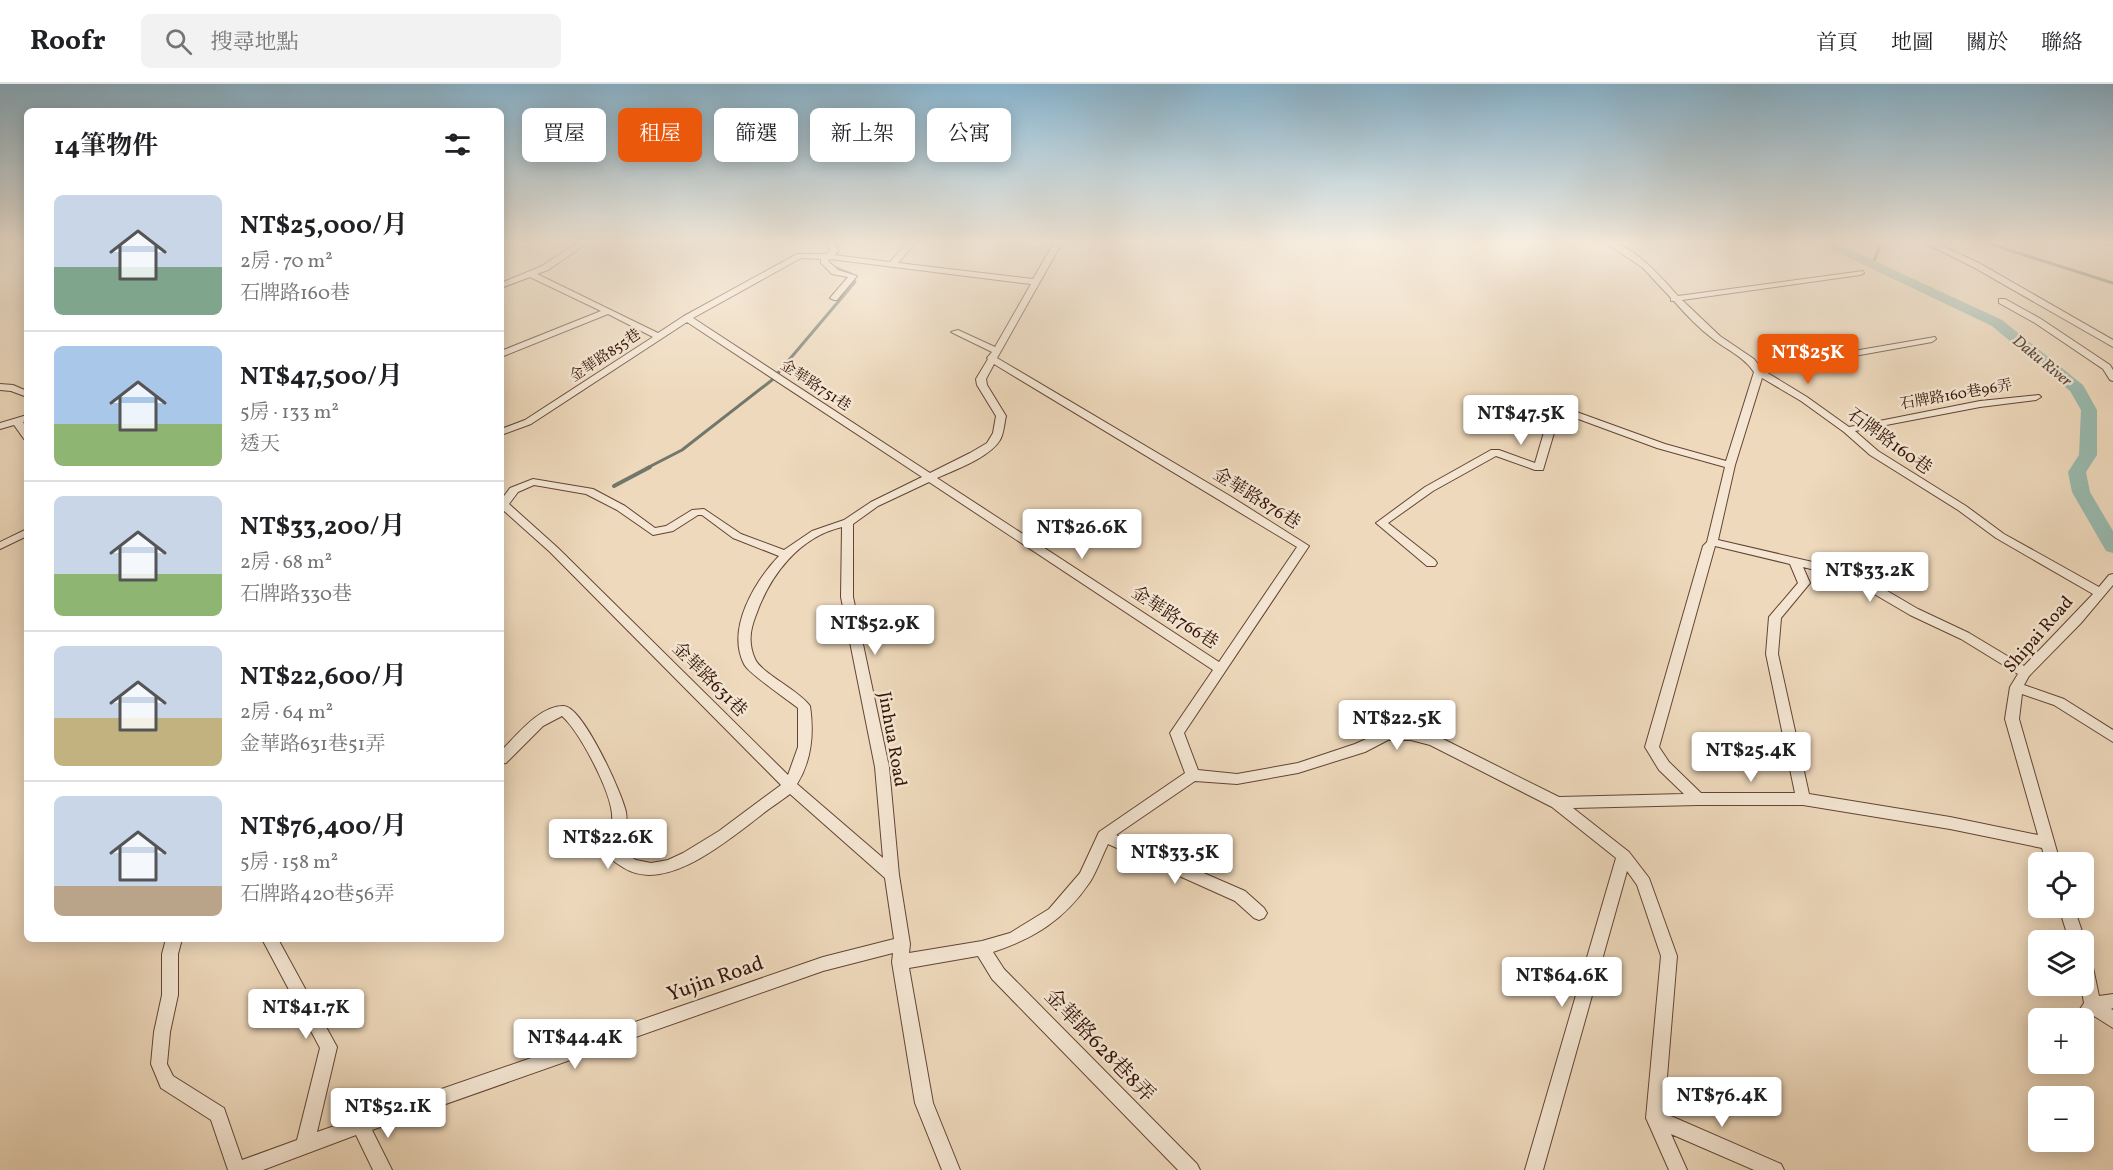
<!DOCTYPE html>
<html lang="zh-TW">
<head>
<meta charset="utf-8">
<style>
	body { margin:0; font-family:Vollkorn,"Noto Serif TC",serif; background:#f2f2f2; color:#202124; height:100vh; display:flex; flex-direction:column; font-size:22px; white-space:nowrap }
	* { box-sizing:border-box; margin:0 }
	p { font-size:20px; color:#757577 }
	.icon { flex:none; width:33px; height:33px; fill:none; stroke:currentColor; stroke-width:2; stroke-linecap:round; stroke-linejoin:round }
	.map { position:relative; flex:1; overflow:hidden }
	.sheet { position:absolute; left:24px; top:24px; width:480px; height:834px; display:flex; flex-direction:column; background:#fff; border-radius:9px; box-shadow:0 3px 15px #0003 }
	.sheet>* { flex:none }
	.top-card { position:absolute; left:522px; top:24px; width:570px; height:54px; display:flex; gap:12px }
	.controls { position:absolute; left:2028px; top:768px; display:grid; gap:12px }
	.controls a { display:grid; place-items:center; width:66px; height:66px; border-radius:9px; background:#fff; box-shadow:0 3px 15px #0003; font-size:30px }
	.price { position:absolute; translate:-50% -51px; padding:0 14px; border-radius:6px; background:#fff; color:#222; font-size:20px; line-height:39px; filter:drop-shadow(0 2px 3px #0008) }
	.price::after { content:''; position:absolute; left:50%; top:36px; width:18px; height:14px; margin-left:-9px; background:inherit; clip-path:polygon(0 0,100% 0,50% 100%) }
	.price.on { background:#ea580c; color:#fff }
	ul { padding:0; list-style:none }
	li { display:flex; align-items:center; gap:18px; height:150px; padding:0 30px }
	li+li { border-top:2px solid #e0e0e0 }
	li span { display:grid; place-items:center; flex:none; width:168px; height:120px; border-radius:9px; color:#555 }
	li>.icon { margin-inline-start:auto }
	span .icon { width:72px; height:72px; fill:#fffc; stroke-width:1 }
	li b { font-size:26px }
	h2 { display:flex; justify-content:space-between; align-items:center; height:72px; padding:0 30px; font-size:26px }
	.pill { padding:0 21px; border-radius:9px; background:#fff; box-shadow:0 3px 15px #0003; font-size:21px; line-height:54px }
	.pill.on { background:#ea580c; color:#fff }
	header { display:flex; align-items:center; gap:36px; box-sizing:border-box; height:84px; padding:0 30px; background:#fff; border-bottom:2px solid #e0e0e0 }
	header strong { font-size:28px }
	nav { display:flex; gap:33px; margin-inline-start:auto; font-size:21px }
	.search { width:420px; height:54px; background:#f2f2f2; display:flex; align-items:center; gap:15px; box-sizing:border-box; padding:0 21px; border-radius:9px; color:#757577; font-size:22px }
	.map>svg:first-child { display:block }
</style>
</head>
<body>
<header>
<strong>Roofr</strong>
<div class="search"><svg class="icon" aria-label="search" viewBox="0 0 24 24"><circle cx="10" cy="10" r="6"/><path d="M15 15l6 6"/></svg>搜尋地點</div>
<nav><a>首頁</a><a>地圖</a><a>關於</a><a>聯絡</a></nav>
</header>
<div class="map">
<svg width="2113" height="1086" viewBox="0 0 2113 1086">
	<rect width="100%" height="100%" fill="#eed9bc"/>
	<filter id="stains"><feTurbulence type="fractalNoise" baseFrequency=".00333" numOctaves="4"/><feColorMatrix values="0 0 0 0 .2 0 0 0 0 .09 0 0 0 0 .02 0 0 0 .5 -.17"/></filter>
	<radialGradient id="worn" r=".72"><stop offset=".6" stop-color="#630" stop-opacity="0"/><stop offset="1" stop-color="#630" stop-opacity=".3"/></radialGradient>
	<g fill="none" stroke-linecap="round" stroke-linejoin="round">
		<path stroke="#71776b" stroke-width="3" d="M1980,157L2113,199
			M832,173L837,170L838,160L835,157
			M1872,182L1882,157
			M647,384L682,366L772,296L855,198L851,190L833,183"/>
		<path stroke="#71776b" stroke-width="4" d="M614,402L650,383"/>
		<path fill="#99baaf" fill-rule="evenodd" d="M1814,157H1832L2002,236L2083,301L2097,326V371L2086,388L2090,408L2113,447V469L2106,467L2072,408L2068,388L2079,371L2081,326L2070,307L1992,242Z"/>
		<g stroke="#634434" stroke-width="2">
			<path id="minor" d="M580,157H590L548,186L537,190L658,249L684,232L797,170H826L831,166L824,157H832L839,166L834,171L890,178L908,157H917L898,179L1033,195L1055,157H1063L997,274L1230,412L1309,462L1184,649L1198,686L1237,690L1298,679L1355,660L1386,646H1411L1439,653L1559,713L1684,710L1659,686L1645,663L1703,462L1707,458L1725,383L1657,364L1562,329L1559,332L1543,386H1535L1496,372L1433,407L1388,439L1435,476L1437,479L1435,482H1427L1376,439L1425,403L1491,366H1499L1535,379L1549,331L1560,322L1665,360L1726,377L1754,288C1744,273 1727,266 1713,255C1699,244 1686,231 1674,217H1671V214L1642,183L1602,157C1631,157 1660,192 1678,212L1863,187L1864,189L1860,191L1682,216L1720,252L1754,275L1760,283L1935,253L1936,255L1932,258L1766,288L1807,313L1849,343L1980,317L2039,311L2041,313L2036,316L1980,323L1855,347L1878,367L1966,422L2004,450L2099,503L2109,491L2113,490V501L2081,539L2029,592L2024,601L2064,615L2113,646V658L2054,621L2022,610L2019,635L2060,778H2046L2042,764L1950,745L1803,721H1698L1573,724L1629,768L1649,794L1677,872L1664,1029L1781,1080L1784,1086H1754L1671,1050L1687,1086H1669L1646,1034L1661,872L1637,801L1627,787L1543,1086H1525L1616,774L1552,723L1430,661L1411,656H1388L1365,668L1298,689L1237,700L1195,697L1116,751L1245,807L1264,824L1267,829L1264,834L1259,836L1254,834L1235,817L1108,760C1102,772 1097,787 1090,798C1064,836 1035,854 993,868L1004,885L1197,1080L1200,1086H1178L992,895L978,872L909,884L933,1019L960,1086H942L915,1019L892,878L893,869L823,887L372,1046L392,1086H373L356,1051L263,1086H228L211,1036L161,1004L151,980L154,948L162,911V870L166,855H182L178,870V911L170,948L167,980L173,992L224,1024L242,1076L297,1056L320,964L262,855H278L337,963L317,1048L823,873L894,855L885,794L790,710C780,718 769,724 760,732C728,756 666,810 624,784C618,780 613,778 610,772C610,758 613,744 612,730C610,706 580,648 562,632L543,642L506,679L501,680V667C516,652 540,621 564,622C583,623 622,709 626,728C628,741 625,756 624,769L636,776L651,779L668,776L683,769L719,747L781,701L550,468L503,426H501V416L510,404L533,395L593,405L625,422L655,444L666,442L692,426L704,425L741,450L784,466L812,447L844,436L871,418L922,393L687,238L531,340L501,351V345L525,336L653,253L608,230L501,273V267L601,227L530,193L501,204V199L542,182ZM801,174L821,175V179L832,190L848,193L830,214L834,216H837L857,192L838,186L828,177L830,175L1031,200L995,263L958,246L951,248L992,268L987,274L988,275L976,295L977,301L996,332L993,349L987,359L970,369L930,389L693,234ZM994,280L1297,463L1219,578L937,394C955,386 990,373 1000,356C1004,349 1004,340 1006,332L987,301L986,295ZM1762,294L1801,317L1844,348L1870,371L1958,426L1996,454L2093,510L2024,582L1969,549L1918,525L1877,501L1830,482L1718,456L1735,381ZM929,398L1213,586L1170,649L1185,689L1099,748L1080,789L1049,825L1010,849L982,857L909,869L910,860L899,791L889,683L853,513V440L878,422ZM534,401L586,410L617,426L653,451L673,447L698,431H702L733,454L779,472C755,497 726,545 744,580C749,590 787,615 798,624V663L788,691L558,464L509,420L518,408ZM842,443L841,513L875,683L883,774L797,700C812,676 814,649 810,622C800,607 761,589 755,575C748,559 750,546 756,531C770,491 799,453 842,443ZM1715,462L1790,480L1798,499L1769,533L1766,570L1795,709H1701L1669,678L1659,663ZM1803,483L1823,488L1869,507L1910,531L1961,555L2018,590L2010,603L2005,635L2038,751L1950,733L1809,710L1778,570L1781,534L1810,499Z
				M1920,157H1931L1979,179L2113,256V263L1973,183Z
				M1999,215H2005L2041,235L2110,281L2113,286V297L2110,296L2103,285L2035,239L1999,219Z
				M0,300L13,301L27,307V313L11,307L0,306Z
				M27,331V337L23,338L27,345V356L24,355L14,341L0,345V339Z
				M27,445V452L0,465V458Z
				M2059,824H2074L2085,856L2084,859V856H2069Z
				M2084,872L2090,874L2092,879L2099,912L2113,910V924L2111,925L2113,926V944L2094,932L2088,939L2084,941V934H2074L2084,919L2081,902H2084Z"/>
		</g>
		<g stroke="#351306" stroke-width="2">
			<path id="major" d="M2099,157H2113V162L2100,159Z"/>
		</g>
		<use href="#minor" fill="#f4e6d3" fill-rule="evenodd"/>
		<use href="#major" fill="#eed9bc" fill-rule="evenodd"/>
	</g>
	<linearGradient id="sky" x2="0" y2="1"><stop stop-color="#88b6d1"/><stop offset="0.51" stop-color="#f7eee1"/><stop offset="1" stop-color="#f7eee1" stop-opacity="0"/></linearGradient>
	<rect width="2113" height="310" fill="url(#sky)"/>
	<g text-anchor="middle" stroke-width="5" stroke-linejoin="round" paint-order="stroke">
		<g font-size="15" fill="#351306" stroke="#f4e6d3">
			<text transform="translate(605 271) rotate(-34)" y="5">金華路855巷</text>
			<text transform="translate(816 301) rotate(33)" y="5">金華路751巷</text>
			<text transform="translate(1956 310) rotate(-10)" y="5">石牌路160巷96弄</text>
		</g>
		<g font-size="16" font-style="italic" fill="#584d41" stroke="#f4e6d3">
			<text transform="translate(2043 276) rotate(39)" y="6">Daku River</text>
		</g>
		<g font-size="18" fill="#351306" stroke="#f4e6d3">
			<text transform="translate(1890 357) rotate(36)" y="6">石牌路160巷</text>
			<text transform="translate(1257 414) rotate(32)" y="6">金華路876巷</text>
			<text transform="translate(1175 533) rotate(33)" y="6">金華路766巷</text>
			<text transform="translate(2038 550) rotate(-49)" y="6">Shipai Road</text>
			<text transform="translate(710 595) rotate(45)" y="6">金華路631巷</text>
			<text transform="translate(893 655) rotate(80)" y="6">Jinhua Road</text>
		</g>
		<g font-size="21" fill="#351306" stroke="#f4e6d3">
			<text transform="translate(715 894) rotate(-19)" y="7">Yujin Road</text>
			<text transform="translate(1100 961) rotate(46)" y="7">金華路628巷8弄</text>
		</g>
	</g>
	<rect width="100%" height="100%" filter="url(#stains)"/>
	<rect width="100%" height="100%" fill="url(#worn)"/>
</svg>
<div class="controls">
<a><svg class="icon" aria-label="locate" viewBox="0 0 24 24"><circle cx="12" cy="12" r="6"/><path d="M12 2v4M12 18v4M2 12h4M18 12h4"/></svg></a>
<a><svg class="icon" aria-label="layers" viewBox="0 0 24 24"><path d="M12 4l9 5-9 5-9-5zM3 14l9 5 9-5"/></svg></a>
<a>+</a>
<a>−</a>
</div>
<b class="price on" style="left:1808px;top:301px">NT$25K</b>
<b class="price" style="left:1521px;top:362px">NT$47.5K</b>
<b class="price" style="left:1082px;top:476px">NT$26.6K</b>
<b class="price" style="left:1870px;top:519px">NT$33.2K</b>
<b class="price" style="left:875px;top:572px">NT$52.9K</b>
<b class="price" style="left:1397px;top:667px">NT$22.5K</b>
<b class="price" style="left:1751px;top:699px">NT$25.4K</b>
<b class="price" style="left:608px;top:786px">NT$22.6K</b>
<b class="price" style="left:1175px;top:801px">NT$33.5K</b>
<b class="price" style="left:1562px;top:924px">NT$64.6K</b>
<b class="price" style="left:306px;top:956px">NT$41.7K</b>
<b class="price" style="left:575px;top:986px">NT$44.4K</b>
<b class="price" style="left:1722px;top:1044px">NT$76.4K</b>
<b class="price" style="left:388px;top:1055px">NT$52.1K</b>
<div class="top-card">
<a class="pill">買屋</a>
<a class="pill on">租屋</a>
<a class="pill">篩選</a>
<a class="pill">新上架</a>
<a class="pill">公寓</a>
</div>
<section class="sheet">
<h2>14筆物件<svg class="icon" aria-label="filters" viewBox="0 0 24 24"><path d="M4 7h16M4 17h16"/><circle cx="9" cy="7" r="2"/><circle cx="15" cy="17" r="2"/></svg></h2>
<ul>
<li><span style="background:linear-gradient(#c9d6e8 60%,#7fa58c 0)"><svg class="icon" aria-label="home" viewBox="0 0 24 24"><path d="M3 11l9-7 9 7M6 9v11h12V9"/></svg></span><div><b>NT$25,000/月</b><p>2房 · 70 m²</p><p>石牌路160巷</p></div></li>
<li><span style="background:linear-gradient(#a9c7e8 65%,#8fb573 0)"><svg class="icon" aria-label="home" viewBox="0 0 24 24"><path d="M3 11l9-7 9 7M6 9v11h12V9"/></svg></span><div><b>NT$47,500/月</b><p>5房 · 133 m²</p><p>透天</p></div></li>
<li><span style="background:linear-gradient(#c9d6e8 65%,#8fb573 0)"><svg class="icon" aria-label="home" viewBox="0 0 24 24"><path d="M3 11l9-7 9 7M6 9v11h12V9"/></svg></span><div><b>NT$33,200/月</b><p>2房 · 68 m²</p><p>石牌路330巷</p></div></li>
<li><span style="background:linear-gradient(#c9d6e8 60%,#c2b280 0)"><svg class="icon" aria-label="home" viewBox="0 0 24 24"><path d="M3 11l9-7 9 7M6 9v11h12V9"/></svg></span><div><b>NT$22,600/月</b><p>2房 · 64 m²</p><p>金華路631巷51弄</p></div></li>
<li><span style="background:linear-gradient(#c9d6e8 75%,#b9a48a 0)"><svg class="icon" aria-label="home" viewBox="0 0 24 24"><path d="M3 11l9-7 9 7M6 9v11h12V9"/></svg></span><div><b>NT$76,400/月</b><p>5房 · 158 m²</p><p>石牌路420巷56弄</p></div></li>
</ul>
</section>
</div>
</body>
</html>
